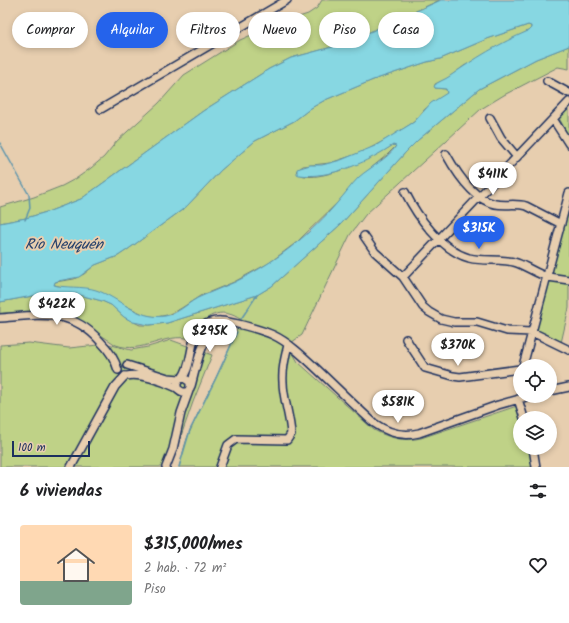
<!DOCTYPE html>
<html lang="es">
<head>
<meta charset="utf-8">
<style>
	body { margin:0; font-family:Kalam,sans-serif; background:#f2f2f2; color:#202124; height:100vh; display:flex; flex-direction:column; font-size:15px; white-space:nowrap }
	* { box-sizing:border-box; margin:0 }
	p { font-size:13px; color:#757577 }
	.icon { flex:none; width:22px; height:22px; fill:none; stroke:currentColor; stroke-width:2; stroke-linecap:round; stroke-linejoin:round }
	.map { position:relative; height:467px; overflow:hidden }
	.details { display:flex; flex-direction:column; background:#fff; flex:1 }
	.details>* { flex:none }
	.banner { position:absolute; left:12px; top:12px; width:545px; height:36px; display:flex; gap:8px }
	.tools { position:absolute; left:513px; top:359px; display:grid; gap:8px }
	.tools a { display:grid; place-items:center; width:44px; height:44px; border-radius:50%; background:#fff; box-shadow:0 2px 6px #0003; font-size:20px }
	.scale { position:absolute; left:12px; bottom:10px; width:78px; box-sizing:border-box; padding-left:4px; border:2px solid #1b2f5e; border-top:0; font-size:11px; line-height:14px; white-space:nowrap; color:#1b2f5e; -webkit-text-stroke:3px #e7ceaf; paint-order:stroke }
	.price { position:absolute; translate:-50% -34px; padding:0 9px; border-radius:14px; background:#fff; color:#222; font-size:13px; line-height:26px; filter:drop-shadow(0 1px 2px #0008) }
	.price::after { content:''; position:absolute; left:50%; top:24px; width:12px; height:9px; margin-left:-6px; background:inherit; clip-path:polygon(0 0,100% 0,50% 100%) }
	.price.selected { background:#2563eb; color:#fff }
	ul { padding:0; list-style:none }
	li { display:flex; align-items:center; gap:12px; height:100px; padding:0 20px }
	li span { display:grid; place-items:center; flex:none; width:112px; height:80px; border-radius:4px; color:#555 }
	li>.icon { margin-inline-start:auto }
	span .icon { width:48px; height:48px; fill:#fffc; stroke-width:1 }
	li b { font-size:17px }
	h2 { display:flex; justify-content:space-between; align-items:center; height:48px; padding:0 20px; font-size:17px }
	.tag { padding:0 14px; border-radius:18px; background:#fff; box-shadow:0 2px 6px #0003; font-size:14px; line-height:36px }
	.tag.selected { background:#2563eb; color:#fff }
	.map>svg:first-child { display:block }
</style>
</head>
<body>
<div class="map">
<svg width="569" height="467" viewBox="0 0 569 467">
	<rect width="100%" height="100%" fill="#e7ceaf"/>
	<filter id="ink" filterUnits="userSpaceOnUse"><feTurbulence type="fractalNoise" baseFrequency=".025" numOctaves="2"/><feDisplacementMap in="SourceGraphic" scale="8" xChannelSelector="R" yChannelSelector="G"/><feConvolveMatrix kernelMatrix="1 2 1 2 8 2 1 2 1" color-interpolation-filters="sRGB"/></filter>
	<g filter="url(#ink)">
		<path fill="#bfd287" stroke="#6d8072" d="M322,0H440L361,36L336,46L291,58L269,69L203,111L81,199L50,211L26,218L0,223V207L34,197L62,186L77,178L91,168L104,157L117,141L159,103L184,75L240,40L274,25L308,14L317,8Z
			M528,25L531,26V28L528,31L464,66L448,78L435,84V88L446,89L447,93L445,95L425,109L414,122L387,139L363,152L330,163L303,166L296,171C309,190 379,155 393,145L396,146L387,155L360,177L338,202L297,242L269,263L234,282L200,296L180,309L167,315L156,317L145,315L120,303L55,285L54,284L55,282L74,279L84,274L95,265L118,256L127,250L186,207L221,170L255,141L294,121L311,108L325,100L373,80L427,62L440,59L487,39Z
			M569,46V69L558,67L504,95L481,109L366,214L350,235L302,335L288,345L298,362L374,430C389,438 404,442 421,438L520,405L524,418H520V448H533L536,467H179C183,454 185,441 191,429C207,392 229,358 240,319C237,317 233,315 229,314C211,309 197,325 191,339C164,332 143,355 116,345L78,320L0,315V302L38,295L76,294L102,301L111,305L124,317L140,325H149L167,323L257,295L272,286L341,224L405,153L418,140L479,89L536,59Z
			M569,107V137L559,118Z
			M569,204V276L555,275L552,270Z
			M552,280L569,282V308L561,343L540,332L537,329L549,282Z
			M171,340L212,355L193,402L170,467H0V345L29,343L69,348L108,344L131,350L148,347Z"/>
		<path fill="#87d7e2" stroke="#5c94ad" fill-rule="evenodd" d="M441,0H569V46L536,59L479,89L418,140L405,153L341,224L272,286L257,295L167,323L149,325L133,322L124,317L111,305L102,301L76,294L38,295L0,302V223L26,218L50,211L81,199L203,111L269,69L291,58L336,46L361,36ZM528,25L531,26V28L528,31C500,43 474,59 450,76C445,80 438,81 434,86L435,88L446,89L447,93L431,103L414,122L375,146L341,160L322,165H310L297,169V174L299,175C330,179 368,162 393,145L396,146C389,158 369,168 359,177C351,185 345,194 337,203C326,216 310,232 296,243C278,258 257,271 235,282C224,287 213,291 202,296C189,301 179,314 165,316C137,320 120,298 96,290C85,286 61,288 54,285L55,282L58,281L79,277L95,265L118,256L127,250L186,207L221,170L255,141L294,121L311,108L325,100L373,80L427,62L440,59L487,39Z"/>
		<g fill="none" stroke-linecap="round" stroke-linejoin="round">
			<path stroke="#5c94ad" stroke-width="1.5" d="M0,143L29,195L30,208L25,220
				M241,319L257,295
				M179,467L190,430L215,380L237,332"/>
			<g stroke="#1b2f5e" stroke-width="10">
				<path id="minor" d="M547,81L569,93
					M101,109L287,0
					M490,118L501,138L517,157
					M553,119L569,144
					M446,154C456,172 474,200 495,204C506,206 516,203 526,206L561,224
					M405,192C417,216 441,250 469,258C485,262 502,258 517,263C528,267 537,274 548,277C555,278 562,279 569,280
					M364,236L375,252L403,277L423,307L429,312L441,319L454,322H477L507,331L532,332L569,350
					M403,277L569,102
					M0,318C40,315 71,308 100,341C108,349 115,359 118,370
					M406,339L425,368L453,376L460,377L520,369
					M127,365L168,378L180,379
					M523,366L569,193
					M127,376C139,373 163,381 175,387C178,388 179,391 183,392H187L190,388V382L184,378L180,379L177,383V388
					M182,378C194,364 188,337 203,326C214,318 227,321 238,324C250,327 262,330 273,335C290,343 305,358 319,371C337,388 355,406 374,423C388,433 403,437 419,433L498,405L530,396
					M191,386C198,362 201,327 231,324
					M550,391L569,387
					M518,399L524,418
					M533,448L536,467
					M71,467L115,387L125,376
					M166,467L173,449L181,413L190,388
					M220,467L228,445L236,439L287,440L291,434C290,416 283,398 283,382C282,369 285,357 288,345"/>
			</g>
			<use href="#minor" stroke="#e7ceaf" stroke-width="7"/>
		</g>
	</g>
	<g text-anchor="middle" stroke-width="4" stroke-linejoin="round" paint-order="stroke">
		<g font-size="15" font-style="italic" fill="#26406b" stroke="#e7ceaf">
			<text x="64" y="249">Río Neuquén</text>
		</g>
	</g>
</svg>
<div class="tools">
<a><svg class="icon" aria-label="locate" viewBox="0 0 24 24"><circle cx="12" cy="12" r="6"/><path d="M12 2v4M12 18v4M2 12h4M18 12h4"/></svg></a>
<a><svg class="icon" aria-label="layers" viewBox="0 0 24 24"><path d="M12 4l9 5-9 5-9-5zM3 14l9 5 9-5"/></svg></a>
</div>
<div class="scale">100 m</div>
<b class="price" style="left:493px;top:196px">$411K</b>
<b class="price selected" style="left:479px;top:250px">$315K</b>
<b class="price" style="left:57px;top:326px">$422K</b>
<b class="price" style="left:210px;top:353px">$295K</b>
<b class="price" style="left:458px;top:367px">$370K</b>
<b class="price" style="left:398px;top:424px">$581K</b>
<div class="banner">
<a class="tag">Comprar</a>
<a class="tag selected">Alquilar</a>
<a class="tag">Filtros</a>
<a class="tag">Nuevo</a>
<a class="tag">Piso</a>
<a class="tag">Casa</a>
</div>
</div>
<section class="details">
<h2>6 viviendas<svg class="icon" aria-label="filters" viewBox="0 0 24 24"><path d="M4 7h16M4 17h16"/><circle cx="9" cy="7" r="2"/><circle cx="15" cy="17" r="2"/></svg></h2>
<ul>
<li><span style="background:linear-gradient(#ffd9b3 70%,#7fa58c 0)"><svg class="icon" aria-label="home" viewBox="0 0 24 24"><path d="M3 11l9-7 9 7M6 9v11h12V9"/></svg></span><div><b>$315,000/mes</b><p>2 hab. · 72 m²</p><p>Piso</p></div><svg class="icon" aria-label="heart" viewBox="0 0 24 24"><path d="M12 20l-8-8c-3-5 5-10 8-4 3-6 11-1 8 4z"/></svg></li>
</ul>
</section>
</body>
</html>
